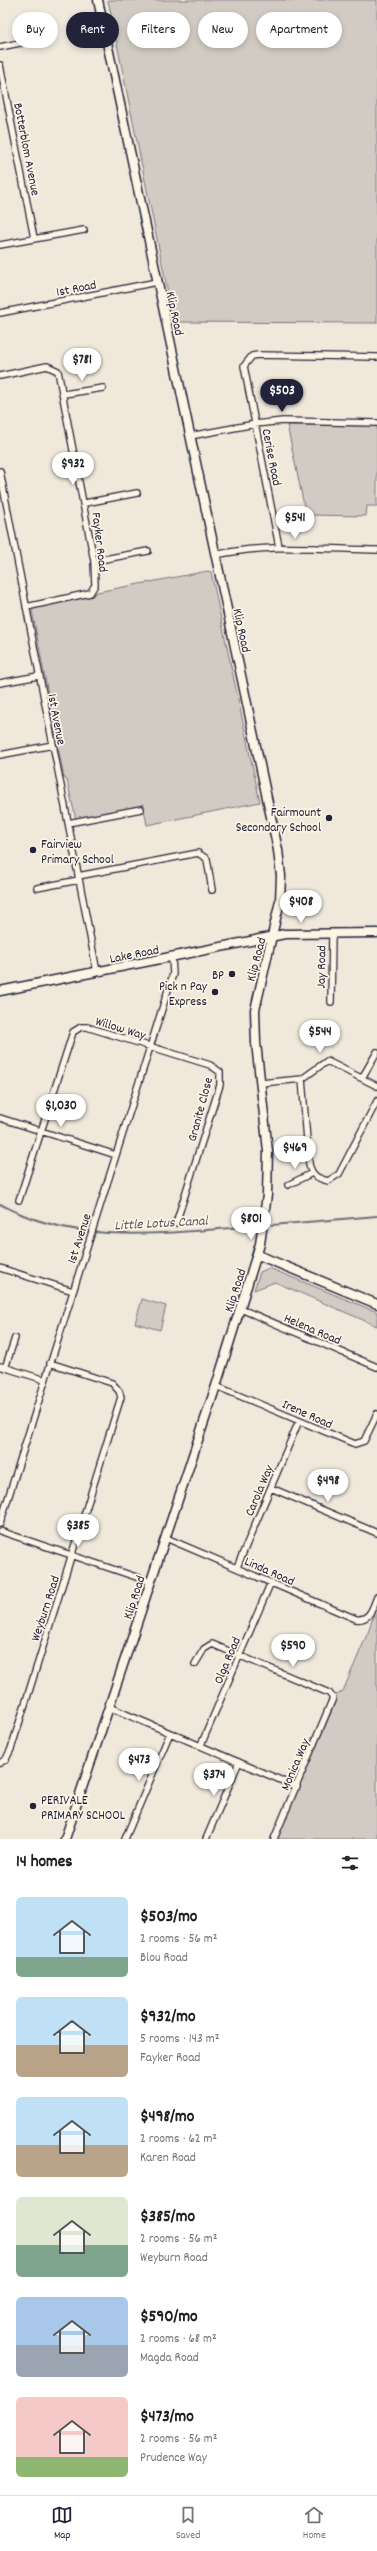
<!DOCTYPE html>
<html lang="en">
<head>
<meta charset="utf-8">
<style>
	body { margin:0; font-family:Dekko,sans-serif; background:#f6f6f6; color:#202124; height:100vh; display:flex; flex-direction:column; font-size:15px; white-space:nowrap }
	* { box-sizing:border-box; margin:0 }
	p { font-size:13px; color:#757577 }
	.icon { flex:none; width:22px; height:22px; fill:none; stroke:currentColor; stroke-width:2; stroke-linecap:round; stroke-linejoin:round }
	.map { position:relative; height:1839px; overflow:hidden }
	.sheet { display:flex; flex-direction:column; background:#fff; flex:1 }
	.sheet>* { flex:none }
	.hud { position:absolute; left:12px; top:12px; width:353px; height:36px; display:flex; gap:8px }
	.price { position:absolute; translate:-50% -34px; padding:0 9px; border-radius:14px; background:#fff; color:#222; font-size:13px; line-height:26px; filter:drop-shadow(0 1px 2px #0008) }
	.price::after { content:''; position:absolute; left:50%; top:24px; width:12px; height:9px; margin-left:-6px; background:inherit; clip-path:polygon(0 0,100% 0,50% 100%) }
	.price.selected { background:#22223b; color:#fff }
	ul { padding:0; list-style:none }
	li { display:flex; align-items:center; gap:12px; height:100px; padding:0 16px }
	li span { display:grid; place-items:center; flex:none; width:112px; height:80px; border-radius:6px; color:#555 }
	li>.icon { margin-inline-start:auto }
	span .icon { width:48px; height:48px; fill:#fffc; stroke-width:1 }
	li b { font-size:17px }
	h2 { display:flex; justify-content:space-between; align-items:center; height:48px; padding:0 16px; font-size:17px }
	.chip { padding:0 14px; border-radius:18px; background:#fff; box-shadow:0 2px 6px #0003; font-size:14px; line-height:36px }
	.chip.selected { background:#22223b; color:#fff }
	.menu { display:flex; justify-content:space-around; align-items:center; height:56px; border-top:1px solid #e0e0e0; background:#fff; font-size:11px; color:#757577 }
	.menu a { display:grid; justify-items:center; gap:2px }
	.menu .selected { color:#22223b }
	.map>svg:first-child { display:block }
</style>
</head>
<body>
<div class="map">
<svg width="377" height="1839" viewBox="0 0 377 1839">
	<rect width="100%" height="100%" fill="#efe8db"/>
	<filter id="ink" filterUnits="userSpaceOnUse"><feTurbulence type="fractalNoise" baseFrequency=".025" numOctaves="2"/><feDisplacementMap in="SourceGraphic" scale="8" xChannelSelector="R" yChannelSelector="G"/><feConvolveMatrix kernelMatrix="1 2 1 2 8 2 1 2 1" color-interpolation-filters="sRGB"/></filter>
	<g filter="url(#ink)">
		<path fill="#d1cbc3" stroke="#7a767f" d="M108,0H377V323L174,322Z
			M287,425L377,426V506H367L366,516L306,515Z
			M208,571L211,572L260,802L147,825L143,804L133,809L76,820L67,780L64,778L32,610L36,607L92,596L97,592Z
			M269,1268L377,1312V1326L275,1282L254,1290L260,1272Z
			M142,1299L166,1306L160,1330L135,1323Z
			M377,1604V1839H277L334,1705V1696L343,1691L369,1630Z"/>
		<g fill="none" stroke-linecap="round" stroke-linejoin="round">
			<path stroke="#716f79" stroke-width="2" d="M0,1204C80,1248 169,1232 256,1226
				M272,1225L377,1216"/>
			<g stroke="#22223b" stroke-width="8">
				<path id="street" d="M0,47L30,41
					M0,65L34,238
					M0,245L84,230
					M0,313L157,282
					M0,376L47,366L58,371L94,561L95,585L90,593L26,607
					M64,394L103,388
					M190,436L255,424L283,421L377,423
					M0,471L97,972
					M85,503L137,493
					M279,547L244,366L252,356L258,355L377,357
					M215,555C269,543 323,549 377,550
					M94,561L148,551
					M0,683L38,676
					M0,755L53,745
					M68,823L141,809
					M78,876L198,853L207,859L212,890
					M37,888L79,880
					M331,1002L332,933
					M362,1078L377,1052
					M302,1079L309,1164C312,1176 317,1178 328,1181L339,1174L377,1101
					M261,1083L302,1079L327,1061L377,1086
					M0,1118L116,1155
					M288,1185L312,1173
					M19,1200L73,1032L81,1027H87L210,1065L220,1072V1085L176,1223
					M0,1268L73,1291
					M241,1309L377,1367
					M0,1366L45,1380
					M5,1368L15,1338
					M216,1386L355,1444L364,1441L377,1414
					M271,1488L377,1533
					M0,1524L173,974L172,958
					M0,1531L151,1582
					M166,1538L356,1619C370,1621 373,1607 377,1597
					M237,1567L299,1421
					M195,1664L204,1649L212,1644L329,1693L333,1698L274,1839
					M109,1707L297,1787
					M201,1745L271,1582
					M0,1763L6,1759L11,1749L121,1397L119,1391L112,1383L50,1363
					M125,1839L170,1733
					M206,1839L239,1762"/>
			</g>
			<g stroke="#22223b" stroke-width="11">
				<path id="secondary" d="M0,991L285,934L377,933
					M258,1255L377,1304
					M65,1839L216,1386L260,1244L267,1195L268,1151L256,1043L255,1010L280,901L281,876L278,850L98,0"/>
			</g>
			<use href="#street" stroke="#fcf5e5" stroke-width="5.5"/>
			<use href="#secondary" stroke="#fcf5e5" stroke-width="8"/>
		</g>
	</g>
	<g fill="#22223b" stroke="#fcf5e5" stroke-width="1.5">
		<circle cx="329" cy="818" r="4"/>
		<circle cx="33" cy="850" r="4"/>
		<circle cx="232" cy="974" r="4"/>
		<circle cx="215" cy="992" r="4"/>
		<circle cx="33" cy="1806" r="4"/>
	</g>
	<g text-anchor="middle" stroke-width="3.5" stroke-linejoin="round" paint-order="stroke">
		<g font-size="13" fill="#22223b" stroke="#fcf5e5">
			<text transform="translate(28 149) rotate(79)" y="5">Botterblom Avenue</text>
			<text transform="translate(76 287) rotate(-11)" y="5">1st Road</text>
			<text transform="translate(176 313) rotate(78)" y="5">Klip Road</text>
			<text transform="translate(273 457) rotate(79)" y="5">Cerise Road</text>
			<text transform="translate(101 542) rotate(83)" y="5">Fayker Road</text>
			<text transform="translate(243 630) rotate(78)" y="5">Klip Road</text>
			<text transform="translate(58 719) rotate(79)" y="5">1st Avenue</text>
			<text transform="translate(134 953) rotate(-11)" y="5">Lake Road</text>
			<text transform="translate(255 959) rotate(-75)" y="5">Klip Road</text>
			<text transform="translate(320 967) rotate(-89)" y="5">Jay Road</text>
			<text transform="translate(121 1027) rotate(17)" y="5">Willow Way</text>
			<text transform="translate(199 1109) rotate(-75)" y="5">Granite Close</text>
			<text transform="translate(78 1238) rotate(-72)" y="5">1st Avenue</text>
			<text transform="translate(234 1290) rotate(-72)" y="5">Klip Road</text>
			<text transform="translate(313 1328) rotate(23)" y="5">Helena Road</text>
			<text transform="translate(308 1413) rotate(24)" y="5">Irene Road</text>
			<text transform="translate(258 1490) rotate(-67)" y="5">Carola Way</text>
			<text transform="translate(270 1570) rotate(24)" y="5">Linda Road</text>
			<text transform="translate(133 1597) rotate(-72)" y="5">Klip Road</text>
			<text transform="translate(44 1608) rotate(-72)" y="5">Weyburn Road</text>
			<text transform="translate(226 1660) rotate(-67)" y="5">Olga Road</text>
			<text transform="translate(294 1764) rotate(-67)" y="5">Monica Way</text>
		</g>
		<g font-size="13" fill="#22223b" stroke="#fcf5e5" text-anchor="end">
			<text x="321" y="816">Fairmount<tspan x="321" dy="15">Secondary School</tspan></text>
			<text x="41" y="848" text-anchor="start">Fairview<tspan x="41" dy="15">Primary School</tspan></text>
			<text x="224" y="979">BP</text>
			<text x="207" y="990">Pick n Pay<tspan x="207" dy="15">Express</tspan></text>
			<text x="41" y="1804" text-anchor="start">PERIVALE<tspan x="41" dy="15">PRIMARY SCHOOL</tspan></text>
		</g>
		<g font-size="14" font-style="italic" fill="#575564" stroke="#fcf5e5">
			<text transform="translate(161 1222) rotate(-3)" y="5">Little Lotus Canal</text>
		</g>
	</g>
</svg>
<b class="price" style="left:82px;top:382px">$781</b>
<b class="price selected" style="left:282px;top:413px">$503</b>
<b class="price" style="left:73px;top:486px">$932</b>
<b class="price" style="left:295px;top:540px">$541</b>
<b class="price" style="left:301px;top:924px">$408</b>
<b class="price" style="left:320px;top:1054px">$544</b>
<b class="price" style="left:61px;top:1128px">$1,030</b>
<b class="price" style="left:295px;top:1170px">$469</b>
<b class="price" style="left:251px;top:1241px">$801</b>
<b class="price" style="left:328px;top:1503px">$498</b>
<b class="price" style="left:78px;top:1548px">$385</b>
<b class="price" style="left:293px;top:1668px">$590</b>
<b class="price" style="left:139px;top:1782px">$473</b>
<b class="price" style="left:214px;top:1797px">$374</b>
<div class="hud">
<a class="chip">Buy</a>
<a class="chip selected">Rent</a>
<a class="chip">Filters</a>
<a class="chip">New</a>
<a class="chip">Apartment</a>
</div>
</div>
<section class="sheet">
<h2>14 homes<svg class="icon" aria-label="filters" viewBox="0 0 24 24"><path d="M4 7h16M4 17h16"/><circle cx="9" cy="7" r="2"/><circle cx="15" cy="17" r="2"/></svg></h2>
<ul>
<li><span style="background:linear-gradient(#bfe0f5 75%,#7fa58c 0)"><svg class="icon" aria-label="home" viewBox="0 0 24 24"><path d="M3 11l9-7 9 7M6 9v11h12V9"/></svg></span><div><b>$503/mo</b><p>2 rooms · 56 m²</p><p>Blou Road</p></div></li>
<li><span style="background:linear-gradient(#bfe0f5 60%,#b9a48a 0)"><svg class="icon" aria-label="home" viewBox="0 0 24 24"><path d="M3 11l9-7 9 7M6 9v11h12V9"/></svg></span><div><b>$932/mo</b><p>5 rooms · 143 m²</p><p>Fayker Road</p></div></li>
<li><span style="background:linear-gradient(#bfe0f5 60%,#b9a48a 0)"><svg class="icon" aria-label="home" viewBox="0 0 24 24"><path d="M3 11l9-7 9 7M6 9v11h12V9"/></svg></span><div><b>$498/mo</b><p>2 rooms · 62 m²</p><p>Karen Road</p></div></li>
<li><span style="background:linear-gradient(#dfe7d0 60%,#7fa58c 0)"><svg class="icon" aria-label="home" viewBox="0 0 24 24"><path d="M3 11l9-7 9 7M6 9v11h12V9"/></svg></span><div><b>$385/mo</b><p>2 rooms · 56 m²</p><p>Weyburn Road</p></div></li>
<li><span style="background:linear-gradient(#a9c7e8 60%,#9aa5b1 0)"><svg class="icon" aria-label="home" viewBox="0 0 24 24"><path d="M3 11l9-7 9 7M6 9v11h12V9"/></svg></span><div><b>$590/mo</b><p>2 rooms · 68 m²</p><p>Magda Road</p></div></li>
<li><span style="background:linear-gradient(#f6c9c9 75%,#8fb573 0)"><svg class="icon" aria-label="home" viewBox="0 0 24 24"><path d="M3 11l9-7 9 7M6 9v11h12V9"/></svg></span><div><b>$473/mo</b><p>2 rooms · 56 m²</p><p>Prudence Way</p></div></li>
</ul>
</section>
<nav class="menu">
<a class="selected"><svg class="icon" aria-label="map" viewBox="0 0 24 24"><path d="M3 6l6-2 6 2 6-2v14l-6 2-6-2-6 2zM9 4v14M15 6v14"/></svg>Map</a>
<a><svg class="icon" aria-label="saved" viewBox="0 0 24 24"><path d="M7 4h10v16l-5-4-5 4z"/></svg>Saved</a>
<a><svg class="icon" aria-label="home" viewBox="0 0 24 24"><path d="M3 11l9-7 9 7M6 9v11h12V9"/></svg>Home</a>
</nav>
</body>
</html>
